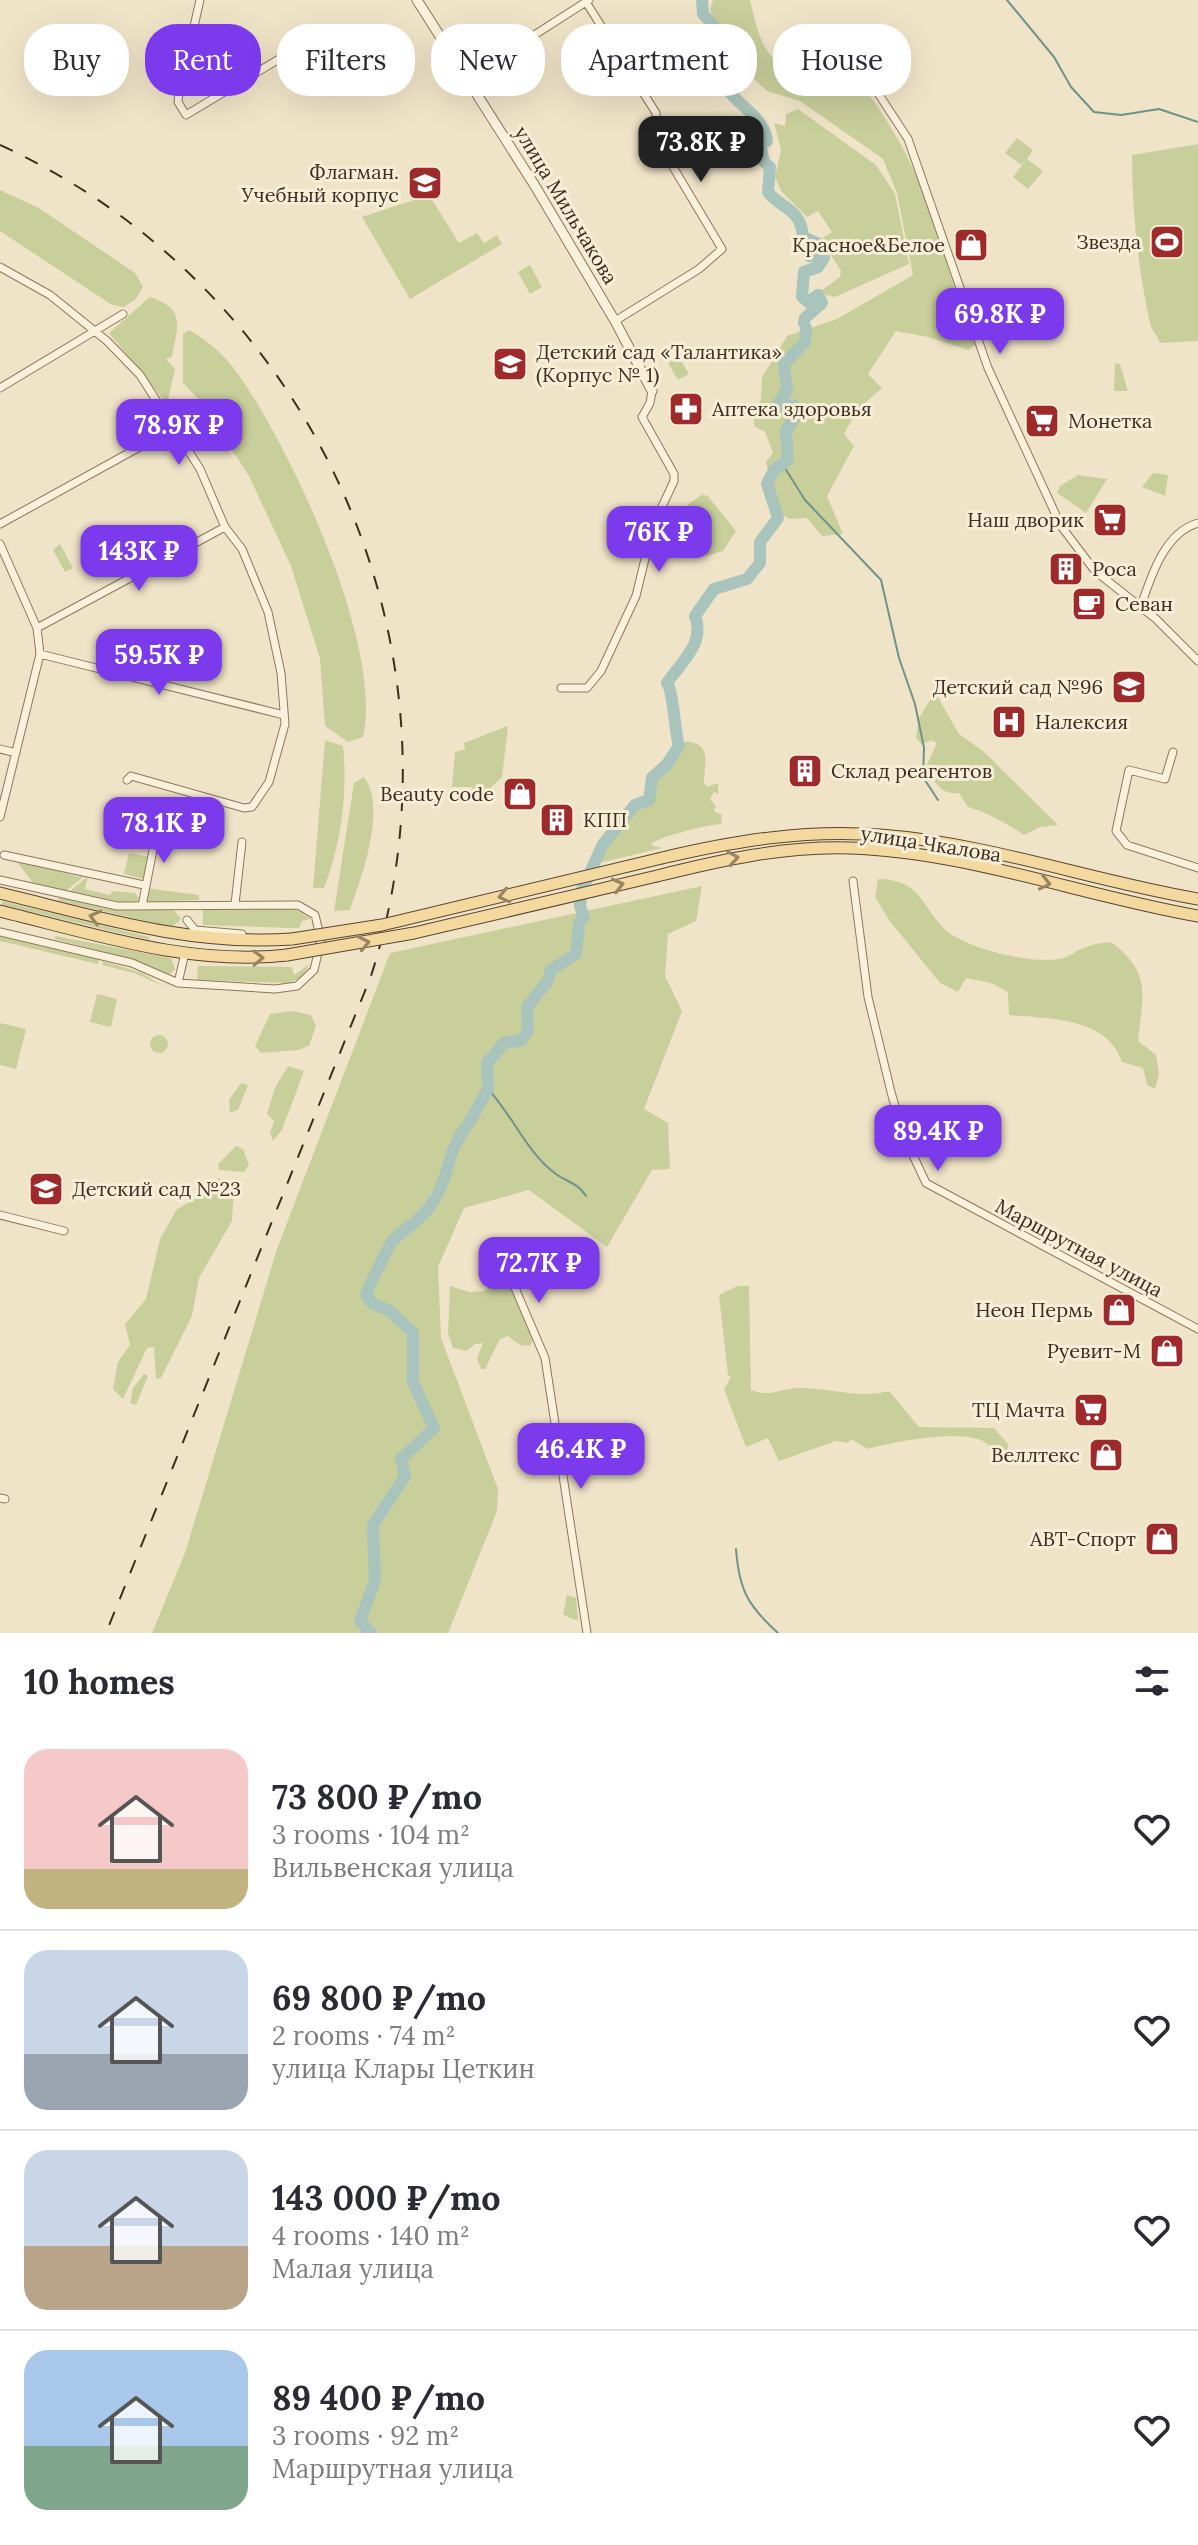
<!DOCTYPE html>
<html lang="en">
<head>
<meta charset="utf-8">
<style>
	body { margin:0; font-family:Lora,serif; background:#f7f7f7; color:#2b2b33; height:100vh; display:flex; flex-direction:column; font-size:30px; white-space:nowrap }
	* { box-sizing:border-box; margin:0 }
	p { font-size:26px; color:#7c7c81 }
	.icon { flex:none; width:44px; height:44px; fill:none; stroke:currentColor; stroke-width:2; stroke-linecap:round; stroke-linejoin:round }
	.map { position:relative; height:1633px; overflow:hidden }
	.side { display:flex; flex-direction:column; background:#fff; flex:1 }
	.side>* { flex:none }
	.guide { position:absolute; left:24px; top:24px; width:1150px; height:72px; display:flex; gap:16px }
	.price { position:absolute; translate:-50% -68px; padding:0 18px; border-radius:16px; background:#7c3aed; color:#fff; font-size:26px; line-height:52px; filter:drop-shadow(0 2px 4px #0008) }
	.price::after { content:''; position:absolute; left:50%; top:48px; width:24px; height:18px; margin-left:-12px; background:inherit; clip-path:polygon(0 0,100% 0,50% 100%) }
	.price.on { background:#222; color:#fff }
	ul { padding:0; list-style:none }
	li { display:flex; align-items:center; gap:24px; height:200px; padding:0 24px }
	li+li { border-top:2px solid #e1e1e2 }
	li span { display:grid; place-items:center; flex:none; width:224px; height:160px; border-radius:24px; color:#555 }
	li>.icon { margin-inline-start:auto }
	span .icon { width:96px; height:96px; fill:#fffc; stroke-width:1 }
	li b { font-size:34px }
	h2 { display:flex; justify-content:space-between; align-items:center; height:96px; padding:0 24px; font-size:34px }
	.tag { padding:0 28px; border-radius:32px; background:#fff; box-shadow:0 8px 32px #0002; font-size:28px; line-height:72px }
	.tag.on { background:#7c3aed; color:#fff }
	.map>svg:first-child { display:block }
</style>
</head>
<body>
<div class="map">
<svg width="1198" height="1633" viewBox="0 0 1198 1633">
	<rect width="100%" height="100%" fill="#f0e4c8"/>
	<path fill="#c9cf9b" d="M713,0H750C757,29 763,63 795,72C810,76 817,76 828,88L856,76C880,109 903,143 919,182C940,235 953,291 975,345L968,350L928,337L896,331L868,374L882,388L858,409L844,434L854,446L827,496L843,534L822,536L807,518L789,519L769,505L771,485L766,462L773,453L765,432L754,426V410L761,400L762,377L787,336L837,319L913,275L897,193L883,159L800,101L767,91L735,61L710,10Z
		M798,109L876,165L895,194L909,264L835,297L818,293L840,277L841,271L821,239L832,232L818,211L807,217L781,191L775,177L781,150L774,123L785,126L786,114Z
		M1017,138L1033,150L1027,159L1043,171L1028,189L1013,177L1026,160L1021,165L1005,153Z
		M1198,144V341L1160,343C1157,334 1152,332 1150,323C1138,268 1132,213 1132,155Z
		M0,190L39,208L135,273L143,286L136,299L124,307L112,305L0,231Z
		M429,195L459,243L477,233L484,243L497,235L502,244L410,299L362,217Z
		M530,265L542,287L530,294L518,272Z
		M150,297C187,309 177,327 172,357L166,359L175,369L167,404L109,333Z
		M1016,297L1029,310L1001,337L988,323Z
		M189,330C208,341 225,355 238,374C291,448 384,647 363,737L348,742L325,726L320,659L291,566L249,476L200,401L183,383V334Z
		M679,357L689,374L678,380L668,363Z
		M1115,363L1120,364L1128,391H1114Z
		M1153,473L1168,475L1165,496L1142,487Z
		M1078,475L1107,479L1086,513L1057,493L1060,486Z
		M704,493L703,496L707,495L736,531L723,551L703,557L679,511Z
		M60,544L73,568L65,572L53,550Z
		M110,652L140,660L139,667L131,670L129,664L116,660L110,666L106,665Z
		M935,692L959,734L983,751L1058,825L1040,827L1024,835C1012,826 982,810 968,807L959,793C940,795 935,782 926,767L937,743L931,740L922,745L916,738L919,718Z
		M508,726L502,777L473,804L472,787H452L455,752L465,749L464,743Z
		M325,740L343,746C348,794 341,844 324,888H313Z
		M686,741C713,744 704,764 704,783L707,787L718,783V794L714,792L710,799L716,806L714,811L722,815L721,824C710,824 657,837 650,845L662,848L595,864C607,843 625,811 649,803L655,778L669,766Z
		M364,777C387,808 362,876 350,910L334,911L354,783Z
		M129,853L149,857L144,879L124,874Z
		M14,858L79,877L81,870L89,872L66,891L33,883Z
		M88,876L85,889L110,895L112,891L135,893L140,900L127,903L70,891Z
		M878,879C927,879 922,916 954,936C979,951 1035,965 1064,958C1071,956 1078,949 1086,947C1093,944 1103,943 1111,942C1152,973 1143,994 1138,1041L1156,1055L1159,1074L1155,1089L1147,1085L1143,1068L1122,1062C1107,1017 1050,1019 1009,1015L1008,992L991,983L966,978L958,992L940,983L889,920L875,897Z
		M702,886L696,921L668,934L665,976L682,1011L644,1109L668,1123L670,1169L652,1170L607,1247L529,1190L464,1208L438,1267L441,1338L498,1489L497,1511L448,1633H152L185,1553L277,1249L390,953Z
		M145,888L199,895V900L144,902Z
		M59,897L114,910H174L181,919L172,927L59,901Z
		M2,901L149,937V940L2,905Z
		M293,908L311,919L302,921L299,928H290L203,925V909Z
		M0,936L99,959L98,964L0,941Z
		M55,936L171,958L175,969L170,974L164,973L131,959L55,939Z
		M103,961L142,973L163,986L134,973L102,965Z
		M310,964L302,977L288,983L197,980L198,966L292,967L294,975Z
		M97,994L117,999L111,1027L90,1022Z
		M292,1011L311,1015L316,1026L309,1046L298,1050L261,1053L255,1046L270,1014Z
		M0,1023L26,1029L16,1069L0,1065Z
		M150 1044a9 9 0 1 1 18 0a9 9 0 1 1-18 0Z
		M288,1066L304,1071L282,1130L273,1141L270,1133L274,1121L267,1114L275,1088Z
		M241,1083L248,1085L238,1110L230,1113L229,1100Z
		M236,1146L243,1149L249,1165L244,1172L219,1170L218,1164Z
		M219,1178L234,1191L232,1221L199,1278L192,1316L161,1378L156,1379L154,1347L147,1348L123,1399L113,1389L118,1362L130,1345L125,1324L146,1299L160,1239L177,1209L197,1198L207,1185Z
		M500,1276L506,1278L534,1338L530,1346L520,1345L508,1336L500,1339L485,1369H481L477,1358L483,1343L475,1344L466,1351L453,1348L448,1333L450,1286L469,1292L485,1291Z
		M737,1286H749L751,1390C769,1398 781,1388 800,1388C829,1388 862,1399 889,1391L919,1427L994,1428L1008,1444V1458L998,1464C995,1455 994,1448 986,1443C965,1428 892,1442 868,1449L851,1439L848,1443L836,1441L779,1461L768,1438L746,1447L724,1389L731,1377L728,1375L719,1295Z
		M144,1374L148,1376L136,1405L130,1403L133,1388Z
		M567,1595L576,1598L578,1621L563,1615Z"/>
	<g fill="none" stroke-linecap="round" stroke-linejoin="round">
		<path stroke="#6f938a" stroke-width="2" d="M1007,0L1054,57L1071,87L1094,112L1121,115L1159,109L1198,122
			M783,465L805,500L881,580L899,658L915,704L924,748L923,777L938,800
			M488,1089C513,1116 527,1153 556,1174C567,1182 578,1183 586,1196
			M736,1549C739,1590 748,1606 778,1633"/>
		<path stroke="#a9c4bc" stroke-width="12" d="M702,0L703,14L715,27C716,46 713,64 723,83C737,107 764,115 767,141L760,144L764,162L770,167L768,192C781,209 801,208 803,237L817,243L809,256L824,258L818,267L804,272L802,297L808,302L818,295L822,303L805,318L804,323
			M469,1123L488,1089L487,1063L504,1043L522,1040L528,1030L527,1007L547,982L551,970L576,954L579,923L584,917L580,906L582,890L603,844L635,805L649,800L652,778L667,764L679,746C675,733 673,690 667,683C680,663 706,643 695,616L714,589L747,579L760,563V542L778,518L767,484L774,470L788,460L786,431L796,415L794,405L783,407L779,403L787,390L784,364L805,342L806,328
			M438,1193C450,1170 449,1148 466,1127
			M371,1633L360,1621L375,1580L373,1525L405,1476L401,1459L434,1428L413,1382V1333L389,1310L373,1304L366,1295C368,1288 390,1243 394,1239C410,1225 424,1218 435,1199"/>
		<g stroke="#8d765c" stroke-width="9">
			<path id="minor" d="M200,0L179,92L178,102L186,115L304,44
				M586,2L656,113L657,122L651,130L722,249L699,269L615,321
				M844,41L908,139L988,368L1061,526L1095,571L1156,619L1198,661
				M467,78L589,0
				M0,267L50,295L107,341L140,375L200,469L225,527L242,549L268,612L281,673L285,724L269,782L252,807L244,808L131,776L127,780
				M0,388L123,314
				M0,524L174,428
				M0,544L37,628L40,654L0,817
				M1141,606C1151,576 1165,532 1198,523
				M37,628L225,527
				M40,654L284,715
				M561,688H587L601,671L636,596L653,526L674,481V474L642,417L650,403L652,391
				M0,749L16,753
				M1173,752L1165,779L1129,770L1116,831L1127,845L1198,868
				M4,855L144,885
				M0,880L117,906L298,905L315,915L321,940L314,970L297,986L275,989L178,983L132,963L0,932
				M853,881L868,997L891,1092L903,1134L926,1183L1198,1329
				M235,904L242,842
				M142,906L159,820
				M187,920L195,930L242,934
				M178,983L185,953
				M0,1215L64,1231
				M507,1256L506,1267L545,1358L587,1633
				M0,1498L5,1499"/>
		</g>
		<g stroke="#8d765c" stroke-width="11">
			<path id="tertiary" d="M417,0L535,186L615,321L652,391"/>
		</g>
		<g stroke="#5b4430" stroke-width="13">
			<path id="primary" d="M662,858C734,841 806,829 880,835C988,843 1092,881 1198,899
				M657,876C721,860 784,846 850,848C968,852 1083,896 1198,916
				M0,893C99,917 189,946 292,939
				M0,911C94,934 190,966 287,955"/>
		</g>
		<use href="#minor" stroke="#faf1dc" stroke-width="7"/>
		<use href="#tertiary" stroke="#faf1dc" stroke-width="9"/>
		<use href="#primary" stroke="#f3d9a0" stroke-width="11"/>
		<path stroke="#3d2e20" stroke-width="2" stroke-dasharray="14 14" stroke-linecap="butt" d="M0,145C313,288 476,647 371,976L106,1633"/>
		<g stroke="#5b4430" stroke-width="13" stroke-linecap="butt">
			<path id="primary-bridge" d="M292,939L382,925L662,858
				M287,955L414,933L657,876"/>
		</g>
		<use href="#primary-bridge" stroke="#f3d9a0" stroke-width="11"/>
	</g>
	<defs><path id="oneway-chevron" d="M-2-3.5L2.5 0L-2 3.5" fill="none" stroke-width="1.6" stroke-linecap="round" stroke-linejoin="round" transform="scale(2)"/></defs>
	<g stroke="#988460">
		<use href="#oneway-chevron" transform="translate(733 858) rotate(-10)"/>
		<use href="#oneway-chevron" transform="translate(1045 883) rotate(13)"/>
		<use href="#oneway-chevron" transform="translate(618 885) rotate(-14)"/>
		<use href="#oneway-chevron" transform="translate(504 896) rotate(167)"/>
		<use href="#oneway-chevron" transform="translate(95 917) rotate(-166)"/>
		<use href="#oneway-chevron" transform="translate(364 943) rotate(-11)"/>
		<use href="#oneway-chevron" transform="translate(258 958) rotate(-2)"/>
	</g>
	<defs>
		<g id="school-square" transform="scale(1.8)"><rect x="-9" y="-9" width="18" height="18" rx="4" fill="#9e2a2b" stroke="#f7eed8"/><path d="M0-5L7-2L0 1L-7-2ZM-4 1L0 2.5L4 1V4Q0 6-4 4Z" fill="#fff"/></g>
		<g id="stadium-square" transform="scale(1.8)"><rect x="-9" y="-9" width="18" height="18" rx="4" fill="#9e2a2b" stroke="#f7eed8"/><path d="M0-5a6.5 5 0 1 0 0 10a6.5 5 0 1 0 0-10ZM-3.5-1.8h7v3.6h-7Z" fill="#fff"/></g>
		<g id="shop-square" transform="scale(1.8)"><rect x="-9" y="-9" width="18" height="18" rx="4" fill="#9e2a2b" stroke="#f7eed8"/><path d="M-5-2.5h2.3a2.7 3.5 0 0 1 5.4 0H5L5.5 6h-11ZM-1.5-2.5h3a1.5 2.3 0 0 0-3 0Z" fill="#fff"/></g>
		<g id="pharmacy-square" transform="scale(1.8)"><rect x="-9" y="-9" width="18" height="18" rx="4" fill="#9e2a2b" stroke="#f7eed8"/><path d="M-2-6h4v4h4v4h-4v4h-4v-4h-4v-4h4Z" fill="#fff"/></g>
		<g id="supermarket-square" transform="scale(1.8)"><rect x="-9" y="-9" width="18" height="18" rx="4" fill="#9e2a2b" stroke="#f7eed8"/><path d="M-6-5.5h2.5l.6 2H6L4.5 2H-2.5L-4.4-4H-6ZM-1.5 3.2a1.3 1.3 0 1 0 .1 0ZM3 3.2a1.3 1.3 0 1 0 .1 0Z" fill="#fff"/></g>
		<g id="building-square" transform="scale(1.8)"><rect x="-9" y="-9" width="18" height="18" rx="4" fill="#9e2a2b" stroke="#f7eed8"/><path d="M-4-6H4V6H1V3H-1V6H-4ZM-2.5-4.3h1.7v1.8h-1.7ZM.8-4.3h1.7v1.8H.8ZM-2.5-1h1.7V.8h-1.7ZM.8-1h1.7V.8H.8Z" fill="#fff"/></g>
		<g id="cafe-square" transform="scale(1.8)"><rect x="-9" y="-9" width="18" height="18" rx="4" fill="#9e2a2b" stroke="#f7eed8"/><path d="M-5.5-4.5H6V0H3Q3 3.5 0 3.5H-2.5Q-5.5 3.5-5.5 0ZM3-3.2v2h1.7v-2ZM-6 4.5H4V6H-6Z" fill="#fff"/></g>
		<g id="hospital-square" transform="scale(1.8)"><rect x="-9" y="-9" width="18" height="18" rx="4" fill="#9e2a2b" stroke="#f7eed8"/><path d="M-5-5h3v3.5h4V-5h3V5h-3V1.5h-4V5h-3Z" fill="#fff"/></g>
	</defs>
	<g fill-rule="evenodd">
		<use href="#school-square" x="425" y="183"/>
		<use href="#stadium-square" x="1167" y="242"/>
		<use href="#shop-square" x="971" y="245"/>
		<use href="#school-square" x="510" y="364"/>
		<use href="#pharmacy-square" x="686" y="409"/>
		<use href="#supermarket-square" x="1042" y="421"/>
		<use href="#supermarket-square" x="1110" y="520"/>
		<use href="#building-square" x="1066" y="569"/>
		<use href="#cafe-square" x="1089" y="604"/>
		<use href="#school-square" x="1129" y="687"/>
		<use href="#hospital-square" x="1009" y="722"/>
		<use href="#building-square" x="805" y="771"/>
		<use href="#shop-square" x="520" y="794"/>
		<use href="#building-square" x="557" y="820"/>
		<use href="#school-square" x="46" y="1189"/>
		<use href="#shop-square" x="1119" y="1310"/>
		<use href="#shop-square" x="1167" y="1351"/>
		<use href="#supermarket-square" x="1091" y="1410"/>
		<use href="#shop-square" x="1106" y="1455"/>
		<use href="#shop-square" x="1162" y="1539"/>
	</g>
	<g text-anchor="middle" stroke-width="6" stroke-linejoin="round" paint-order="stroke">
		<g font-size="20" fill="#3d2e20" stroke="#f7eed8" text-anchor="end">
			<text x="399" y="179">Флагман.<tspan x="399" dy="23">Учебный корпус</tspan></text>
			<text x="1141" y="249">Звезда</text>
			<text x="945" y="252">Красное&amp;Белое</text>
			<text x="536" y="359" text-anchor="start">Детский сад «Талантика»<tspan x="536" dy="23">(Корпус № 1)</tspan></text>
			<text x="712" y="416" text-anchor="start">Аптека здоровья</text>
			<text x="1068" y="428" text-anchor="start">Монетка</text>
			<text x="1084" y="527">Наш дворик</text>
			<text x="1092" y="576" text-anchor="start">Роса</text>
			<text x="1115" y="611" text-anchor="start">Севан</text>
			<text x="1103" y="694">Детский сад №96</text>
			<text x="1035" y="729" text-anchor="start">Налексия</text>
			<text x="831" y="778" text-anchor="start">Склад реагентов</text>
			<text x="494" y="801">Beauty code</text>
			<text x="583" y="827" text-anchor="start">КПП</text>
			<text x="72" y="1196" text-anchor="start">Детский сад №23</text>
			<text x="1093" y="1317">Неон Пермь</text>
			<text x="1141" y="1358">Руевит-М</text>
			<text x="1065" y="1417">ТЦ Мачта</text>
			<text x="1080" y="1462">Веллтекс</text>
			<text x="1136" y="1546">АВТ-Спорт</text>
		</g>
		<g font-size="20" fill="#3d2e20" stroke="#f7eed8">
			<text transform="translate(566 205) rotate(59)" y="7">улица Мильчакова</text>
			<text transform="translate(931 844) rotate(9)" y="7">улица Чкалова</text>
			<text transform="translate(1079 1248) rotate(28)" y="7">Маршрутная улица</text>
		</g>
	</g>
</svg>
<b class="price on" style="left:701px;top:184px">73.8K ₽</b>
<b class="price" style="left:1000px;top:356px">69.8K ₽</b>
<b class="price" style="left:179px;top:467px">78.9K ₽</b>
<b class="price" style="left:659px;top:574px">76K ₽</b>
<b class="price" style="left:139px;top:593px">143K ₽</b>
<b class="price" style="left:159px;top:697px">59.5K ₽</b>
<b class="price" style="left:164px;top:865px">78.1K ₽</b>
<b class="price" style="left:938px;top:1173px">89.4K ₽</b>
<b class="price" style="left:539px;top:1305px">72.7K ₽</b>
<b class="price" style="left:581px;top:1491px">46.4K ₽</b>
<div class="guide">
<a class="tag">Buy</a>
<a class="tag on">Rent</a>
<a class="tag">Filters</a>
<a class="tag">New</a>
<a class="tag">Apartment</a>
<a class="tag">House</a>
</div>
</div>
<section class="side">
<h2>10 homes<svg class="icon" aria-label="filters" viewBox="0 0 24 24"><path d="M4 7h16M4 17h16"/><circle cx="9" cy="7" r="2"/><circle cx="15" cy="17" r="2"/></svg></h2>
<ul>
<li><span style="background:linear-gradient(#f6c9c9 75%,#c2b280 0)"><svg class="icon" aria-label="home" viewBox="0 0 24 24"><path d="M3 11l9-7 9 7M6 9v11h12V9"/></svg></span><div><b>73 800 ₽/mo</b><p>3 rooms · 104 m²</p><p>Вильвенская улица</p></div><svg class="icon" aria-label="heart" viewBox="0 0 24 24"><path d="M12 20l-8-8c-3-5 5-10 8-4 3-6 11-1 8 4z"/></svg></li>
<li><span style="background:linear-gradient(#c9d6e8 65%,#9aa5b1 0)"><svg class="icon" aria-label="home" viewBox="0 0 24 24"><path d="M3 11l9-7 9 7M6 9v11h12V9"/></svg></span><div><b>69 800 ₽/mo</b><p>2 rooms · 74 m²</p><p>улица Клары Цеткин</p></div><svg class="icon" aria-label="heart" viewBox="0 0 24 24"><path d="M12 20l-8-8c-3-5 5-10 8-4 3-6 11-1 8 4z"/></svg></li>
<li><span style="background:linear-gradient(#c9d6e8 60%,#b9a48a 0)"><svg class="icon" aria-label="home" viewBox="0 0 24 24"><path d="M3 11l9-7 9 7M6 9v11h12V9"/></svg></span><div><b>143 000 ₽/mo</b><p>4 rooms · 140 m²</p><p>Малая улица</p></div><svg class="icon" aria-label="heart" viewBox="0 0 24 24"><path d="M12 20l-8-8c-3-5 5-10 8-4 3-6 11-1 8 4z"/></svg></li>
<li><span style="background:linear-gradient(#a9c7e8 60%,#7fa58c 0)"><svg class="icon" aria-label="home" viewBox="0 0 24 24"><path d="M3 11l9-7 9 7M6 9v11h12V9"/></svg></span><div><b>89 400 ₽/mo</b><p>3 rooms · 92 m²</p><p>Маршрутная улица</p></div><svg class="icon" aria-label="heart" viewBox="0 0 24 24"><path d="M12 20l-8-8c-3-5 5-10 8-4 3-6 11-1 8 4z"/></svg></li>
</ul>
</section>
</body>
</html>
